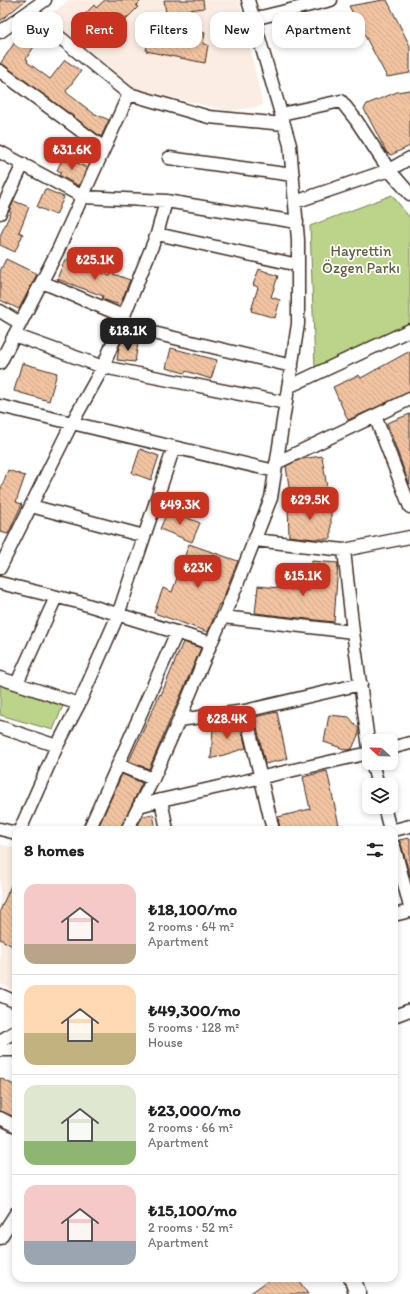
<!DOCTYPE html>
<html lang="en">
<head>
<meta charset="utf-8">
<style>
	body { margin:0; font-family:Itim,sans-serif; background:#f6f6f6; color:#202124; height:100vh; display:flex; flex-direction:column; font-size:15px; white-space:nowrap }
	* { box-sizing:border-box; margin:0 }
	p { font-size:13px; color:#757577 }
	.icon { flex:none; width:22px; height:22px; fill:none; stroke:currentColor; stroke-width:2; stroke-linecap:round; stroke-linejoin:round }
	.map { position:relative; flex:1; overflow:hidden }
	.side { position:absolute; left:12px; top:826px; width:386px; height:456px; display:flex; flex-direction:column; background:#fff; border-radius:12px; box-shadow:0 2px 6px #0003 }
	.side>* { flex:none }
	.banner { position:absolute; left:12px; top:12px; width:386px; height:36px; display:flex; gap:8px }
	.needle { width:26px; rotate:292deg }
	.fabs { position:absolute; left:362px; top:734px; display:grid; gap:8px }
	.fabs a { display:grid; place-items:center; width:36px; height:36px; border-radius:8px; background:#fff; box-shadow:0 2px 6px #0003; font-size:20px }
	.price { position:absolute; translate:-50% -34px; padding:0 9px; border-radius:8px; background:#c8321e; color:#fff; font-size:13px; line-height:26px; filter:drop-shadow(0 1px 2px #0008) }
	.price::after { content:''; position:absolute; left:50%; top:24px; width:12px; height:9px; margin-left:-6px; background:inherit; clip-path:polygon(0 0,100% 0,50% 100%) }
	.price.current { background:#222; color:#fff }
	ul { padding:0; list-style:none }
	li { display:flex; align-items:center; gap:12px; height:100px; padding:0 12px }
	li+li { border-top:1px solid #e0e0e0 }
	li span { display:grid; place-items:center; flex:none; width:112px; height:80px; border-radius:12px; color:#555 }
	li>.icon { margin-inline-start:auto }
	span .icon { width:48px; height:48px; fill:#fffc; stroke-width:1 }
	li b { font-size:17px }
	h2 { display:flex; justify-content:space-between; align-items:center; height:48px; padding:0 12px; font-size:17px }
	.chip { padding:0 14px; border-radius:12px; background:#fff; box-shadow:0 2px 6px #0003; font-size:14px; line-height:36px }
	.chip.current { background:#c8321e; color:#fff }
	.map>svg:first-child { display:block }
</style>
</head>
<body>
<div class="map">
<svg width="410" height="1294" viewBox="0 0 410 1294">
	<defs>
		<pattern id="building-back-hatch" width="6" height="6" patternUnits="userSpaceOnUse"><rect width="6" height="6" fill="#f1c3a1"/><path d="M-1 5l2 2M0 0l6 6M5-1l2 2" fill="none" stroke="#d0a88a"/></pattern>
	</defs>
	<rect width="100%" height="100%" fill="#fff"/>
	<filter id="ink" filterUnits="userSpaceOnUse"><feTurbulence type="fractalNoise" baseFrequency=".025" numOctaves="2"/><feDisplacementMap in="SourceGraphic" scale="8" xChannelSelector="R" yChannelSelector="G"/><feConvolveMatrix kernelMatrix="1 2 1 2 8 2 1 2 1" color-interpolation-filters="sRGB"/></filter>
	<g filter="url(#ink)">
		<path fill="#fbede3" d="M69,0H239L263,106L229,111L133,88L52,20L50,15Z
			M0,844L16,848V991L0,984Z"/>
		<path fill="#bbd48a" stroke="#7b7f54" d="M392,195L410,218V325L315,369L310,226Z
			M0,685L63,706L53,730L0,715Z"/>
		<path fill="url(#building-back-hatch)" stroke="#3b2a1e" d="M0,0H26L0,21Z
			M105,0H142L136,6L138,7L128,17H126L128,18L99,45L77,22L94,5L96,8Z
			M164,0H203L204,8L166,13Z
			M383,0H387L410,46V73L387,77L349,6Z
			M152,22L205,33L203,44L208,45L205,63L146,51Z
			M24,29L39,39L26,59L28,60L27,62L50,79L65,60L81,71L66,91L67,93L93,113L109,120L101,137L4,65L0,64Z
			M410,90V146L391,155L387,153L364,109L367,104L397,92Z
			M64,156L87,168L79,186L59,175L61,172L57,170Z
			M45,189L64,197L56,215L37,207Z
			M14,201L29,207L19,232L23,234L15,252L0,245V236L11,212L9,211Z
			M6,259L37,274L19,309L0,300V271Z
			M65,259L110,276L111,273L130,280L120,305L102,299L103,296L57,279Z
			M259,269L278,276L271,297L280,300L275,318L251,311L258,287L253,285Z
			M122,341L138,343L135,362L117,360L119,347Z
			M171,348L217,360L211,379L186,371L185,373L166,368Z
			M410,351V392L348,420L333,387L359,375L361,378Z
			M22,363L57,373L49,401L14,391Z
			M410,414V484H409L387,423Z
			M140,449L159,456L151,480L132,473Z
			M322,456L327,488L290,494L286,466L301,459Z
			M8,470L25,476L16,502L22,504L8,534L0,532V491Z
			M288,504H331V539H314L289,536Z
			M168,510L200,523L192,542L160,529Z
			M189,544L238,561L230,580L225,594L220,605L219,604L208,632L154,613L163,588L172,592Z
			M312,561L338,563L334,622L255,613L258,586L309,591Z
			M183,642L201,648L149,769L129,761L160,694L161,695Z
			M277,712L287,759L265,764L255,717Z
			M329,715L349,717L359,729V733L352,749L347,750L324,742Z
			M240,723L246,748L211,759L213,728Z
			M327,771L340,830H280L278,817L310,809L303,777Z
			M122,774L142,783L120,830H97Z
			M153,814L156,830H135L143,816Z
			M410,838V876L401,844L399,840Z
			M16,874V948L0,939V911Z
			M0,1078L16,1086V1118L0,1111Z
			M272,1278H297L308,1294H249Z"/>
		<g fill="none" stroke-linecap="round" stroke-linejoin="round">
			<g stroke="#3b2a1e" stroke-width="15">
				<path id="minor" d="M29,12L129,94L209,117L284,124
					M253,19L331,0
					M0,32L45,0
					M0,71L104,148
					M281,114L341,101L356,120L389,170L410,194
					M0,152L83,197L166,201L297,222
					M169,158L293,175
					M295,202L389,170L410,158
					M0,213L23,164
					M157,234L298,265
					M42,282L123,316
					M0,311L20,323
					M120,325L292,366
					M14,335L103,367L286,403
					M0,363L58,250L129,94
					M288,387L410,330
					M0,406L275,471
					M375,416L410,507
					M276,463L410,399
					M31,506L144,536
					M255,540L344,550L410,537
					M344,550L353,632L369,748
					M0,568L72,423L103,367L157,234L166,201
					M0,583L78,602L211,643
					M223,617L353,632
					M0,678L79,704
					M17,683L56,597
					M245,711L273,830
					M179,720L245,711L361,684
					M0,727L57,746
					M391,748L410,743
					M372,763L378,785
					M119,765L153,779
					M161,800L167,830
					M139,806L161,800L369,753
					M384,807L390,830
					M0,829L16,833
					M20,830L57,746L79,704L118,615L174,447
					M89,830L177,632
					M127,830L153,779L179,720L211,643L232,597L271,498L298,324V240L290,145L248,0
					M394,830L410,826
					M394,846L410,907
					M394,915L410,911
					M0,995L16,1002
					M394,1016L410,1010
					M0,1041L16,1031
					M0,1050H16
					M0,1118L16,1126
					M0,1238L16,1213"/>
			</g>
			<g stroke="#3b2a1e" stroke-width="19">
				<path id="tertiary" d="M352,1278L358,1294"/>
			</g>
			<use href="#minor" stroke="#fff" stroke-width="12"/>
			<use href="#tertiary" stroke="#fff" stroke-width="16"/>
		</g>
	</g>
	<g text-anchor="middle" stroke-width="3.5" stroke-linejoin="round" paint-order="stroke">
		<g font-size="15" fill="#615d3e" stroke="#fff">
			<text x="361" y="256">Hayrettin<tspan x="361" dy="17">Özgen Parkı</tspan></text>
		</g>
	</g>
</svg>
<div class="fabs">
<a><svg class="needle" viewBox="-14 -14 28 28"><path d="M0-13l5 13h-10z" fill="#e53935"/><path d="M0 13l5-13h-10z" fill="#757577"/></svg></a>
<a><svg class="icon" aria-label="layers" viewBox="0 0 24 24"><path d="M12 4l9 5-9 5-9-5zM3 14l9 5 9-5"/></svg></a>
</div>
<b class="price" style="left:72px;top:171px">₺31.6K</b>
<b class="price" style="left:95px;top:281px">₺25.1K</b>
<b class="price current" style="left:128px;top:352px">₺18.1K</b>
<b class="price" style="left:310px;top:521px">₺29.5K</b>
<b class="price" style="left:180px;top:526px">₺49.3K</b>
<b class="price" style="left:198px;top:589px">₺23K</b>
<b class="price" style="left:303px;top:597px">₺15.1K</b>
<b class="price" style="left:227px;top:740px">₺28.4K</b>
<div class="banner">
<a class="chip">Buy</a>
<a class="chip current">Rent</a>
<a class="chip">Filters</a>
<a class="chip">New</a>
<a class="chip">Apartment</a>
</div>
<section class="side">
<h2>8 homes<svg class="icon" aria-label="filters" viewBox="0 0 24 24"><path d="M4 7h16M4 17h16"/><circle cx="9" cy="7" r="2"/><circle cx="15" cy="17" r="2"/></svg></h2>
<ul>
<li><span style="background:linear-gradient(#f6c9c9 75%,#b9a48a 0)"><svg class="icon" aria-label="home" viewBox="0 0 24 24"><path d="M3 11l9-7 9 7M6 9v11h12V9"/></svg></span><div><b>₺18,100/mo</b><p>2 rooms · 64 m²</p><p>Apartment</p></div></li>
<li><span style="background:linear-gradient(#ffd9b3 60%,#c2b280 0)"><svg class="icon" aria-label="home" viewBox="0 0 24 24"><path d="M3 11l9-7 9 7M6 9v11h12V9"/></svg></span><div><b>₺49,300/mo</b><p>5 rooms · 128 m²</p><p>House</p></div></li>
<li><span style="background:linear-gradient(#dfe7d0 70%,#8fb573 0)"><svg class="icon" aria-label="home" viewBox="0 0 24 24"><path d="M3 11l9-7 9 7M6 9v11h12V9"/></svg></span><div><b>₺23,000/mo</b><p>2 rooms · 66 m²</p><p>Apartment</p></div></li>
<li><span style="background:linear-gradient(#f6c9c9 70%,#9aa5b1 0)"><svg class="icon" aria-label="home" viewBox="0 0 24 24"><path d="M3 11l9-7 9 7M6 9v11h12V9"/></svg></span><div><b>₺15,100/mo</b><p>2 rooms · 52 m²</p><p>Apartment</p></div></li>
</ul>
</section>
</div>
</body>
</html>
